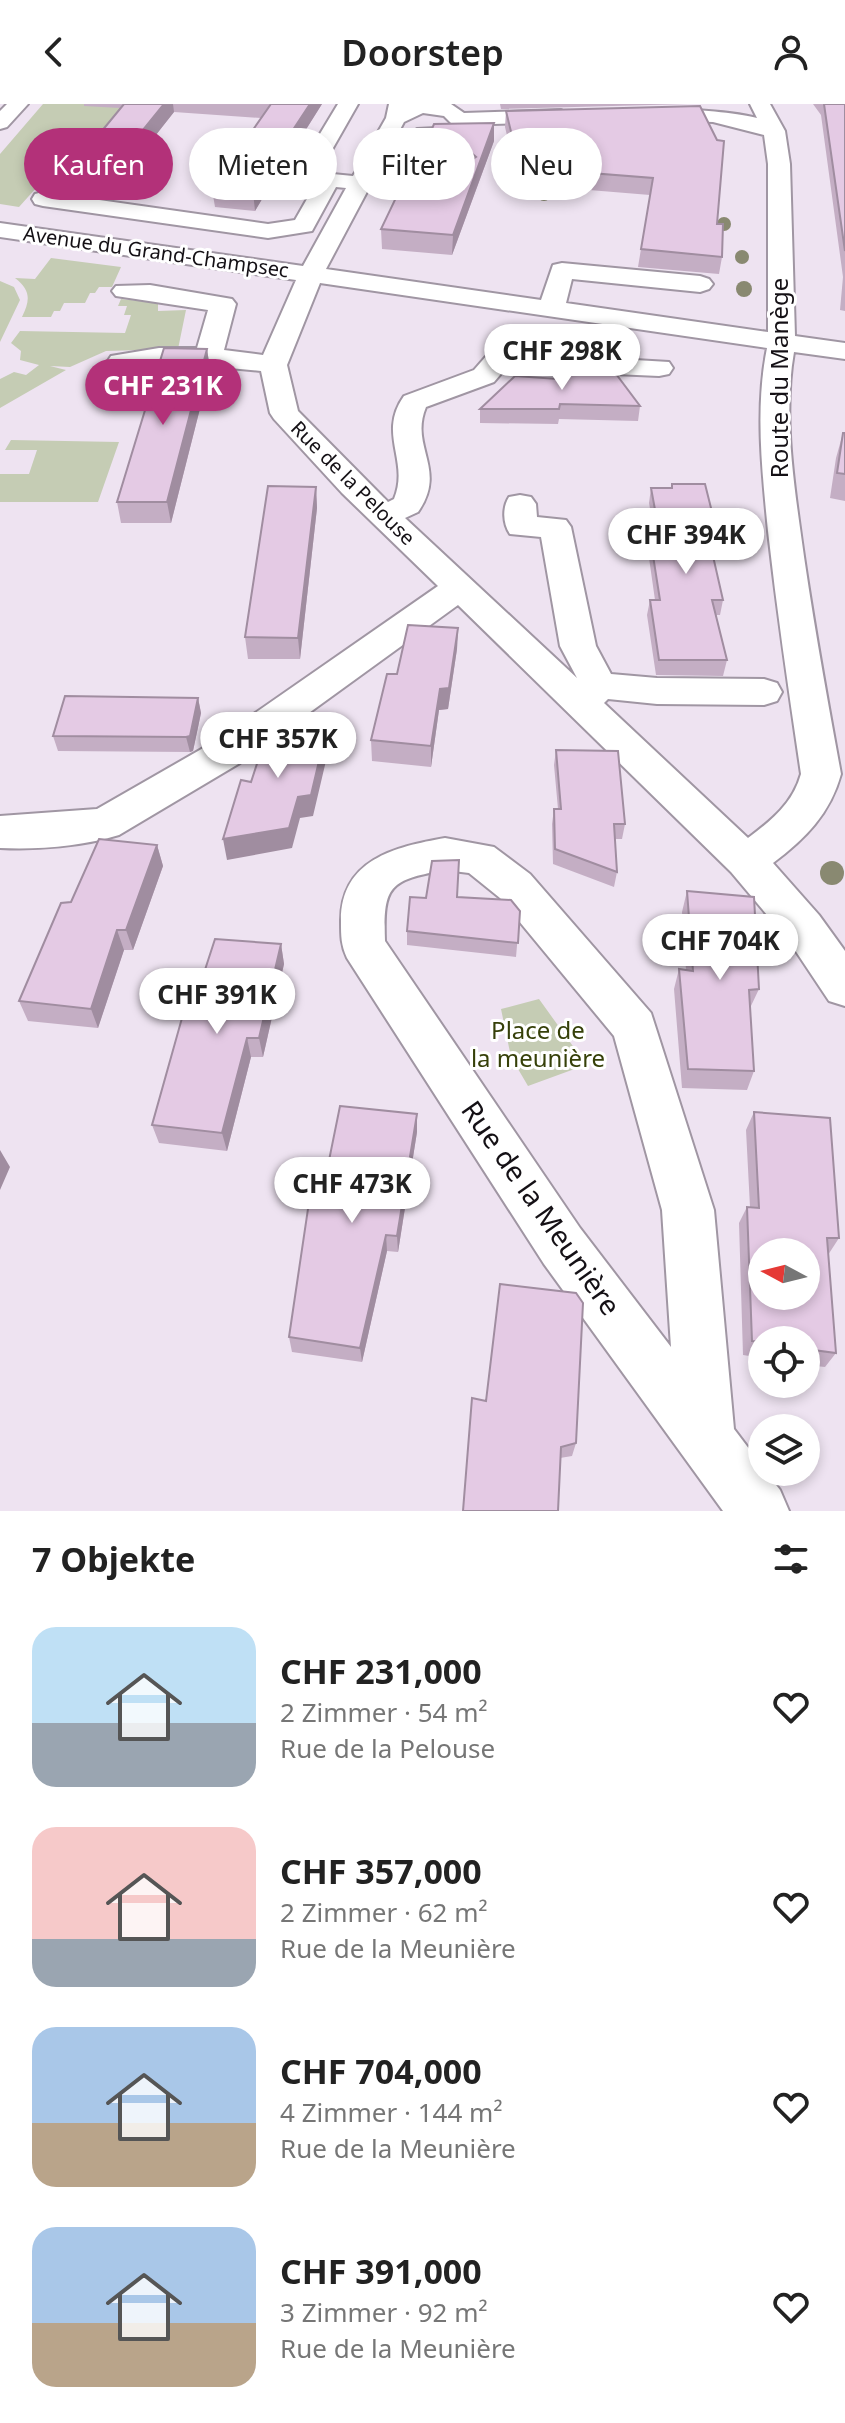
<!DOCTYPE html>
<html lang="de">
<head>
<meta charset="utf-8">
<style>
	body { margin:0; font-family:"Noto Sans",sans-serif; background:#f2f2f2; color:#222; height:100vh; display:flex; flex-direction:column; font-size:30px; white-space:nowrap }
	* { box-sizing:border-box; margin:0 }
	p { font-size:26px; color:#767676 }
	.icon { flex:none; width:44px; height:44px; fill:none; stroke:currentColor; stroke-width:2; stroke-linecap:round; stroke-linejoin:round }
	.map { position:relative; height:1407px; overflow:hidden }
	.sheet { display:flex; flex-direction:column; background:#fff; flex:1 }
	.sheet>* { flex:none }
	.banner { position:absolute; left:24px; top:24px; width:798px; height:72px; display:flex; gap:16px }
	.needle { width:52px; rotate:277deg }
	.fabs { position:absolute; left:748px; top:1134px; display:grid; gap:16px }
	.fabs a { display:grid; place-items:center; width:72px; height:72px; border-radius:50%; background:#fff; box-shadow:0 4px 12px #0003; font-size:40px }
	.price { position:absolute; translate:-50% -68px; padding:0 18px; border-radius:28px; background:#fff; color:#222; font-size:26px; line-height:52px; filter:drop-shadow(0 2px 4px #0008) }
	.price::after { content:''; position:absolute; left:50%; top:48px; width:24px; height:18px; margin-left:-12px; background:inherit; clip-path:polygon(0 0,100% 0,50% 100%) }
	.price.on { background:#b33179; color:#fff }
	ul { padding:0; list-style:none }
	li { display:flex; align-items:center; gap:24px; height:200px; padding:0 32px }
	li span { display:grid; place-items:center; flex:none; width:224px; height:160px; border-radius:24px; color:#555 }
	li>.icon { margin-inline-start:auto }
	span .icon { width:96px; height:96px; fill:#fffc; stroke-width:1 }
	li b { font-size:34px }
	h2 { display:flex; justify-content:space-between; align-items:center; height:96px; padding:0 32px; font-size:34px }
	.pill { padding:0 28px; border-radius:36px; background:#fff; box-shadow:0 4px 12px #0003; font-size:28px; line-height:72px }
	.pill.on { background:#b33179; color:#fff }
	header { display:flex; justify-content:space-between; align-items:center; height:104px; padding:0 32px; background:#fff; font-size:36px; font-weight:600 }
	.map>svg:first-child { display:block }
</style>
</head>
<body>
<header><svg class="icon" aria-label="back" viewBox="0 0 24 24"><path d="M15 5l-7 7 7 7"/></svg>Doorstep<svg class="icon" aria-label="person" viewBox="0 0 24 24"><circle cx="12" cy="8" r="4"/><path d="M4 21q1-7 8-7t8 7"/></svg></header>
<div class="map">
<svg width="845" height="1407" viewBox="0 0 845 1407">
	<rect width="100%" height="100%" fill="#eee3f1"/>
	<path fill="#c5ccb4" d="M43,0H86L166,8L81,34L19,103L0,100V50Z
		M51,154L121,163L112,183H99L95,189H90L85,199H64L60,207H54L51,213H22C31,195 30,186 15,174L35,175Z
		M0,177L14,183L20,196L0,238Z
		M121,195L158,199V207L186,206L178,245L106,247L70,263L50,262L66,266L0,304V275L14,268L26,271L39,261L20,256L21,247L11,239L20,227L125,229L131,211H124L127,202H118Z
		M11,336L119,338L98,398H0V370H29L37,346H5Z
		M539,895L575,945L580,963L528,982L511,953L501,905Z"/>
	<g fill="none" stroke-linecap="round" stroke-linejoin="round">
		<g stroke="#a096a3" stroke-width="4">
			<path id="minor" d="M7,0H28L7,23L0,25V7Z
				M338,0H358L325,58H309L306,53Z
				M389,0H451L464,9L561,6L571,12L561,18L458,21L451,19L444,12L423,9L404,18L326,165L541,196L553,161L562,159L700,172L709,175L713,180L709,185L700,188L572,175L566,199L768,228V60L764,31L713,18L649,16L639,10C654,0 735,8 757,14L750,0H770L785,27L790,60L795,232L845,239V255L794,248C784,305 792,367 800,424C811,506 826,588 841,670C830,710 805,735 773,759L819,811L845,847V902L829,897L789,837L731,768L458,501L240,659L119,731C83,742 38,746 0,744V712L97,705L212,639L438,482L342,389L274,315L270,309L261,267L197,261H159L121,266L111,264L107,258L111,252L159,244H197L208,206L116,192L112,187L116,182L150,181L232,195L236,200L224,246L263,251L296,176L0,133V119L303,162L346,84L336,83L312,127L268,134L43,102L35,100L32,95L35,90L43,88L268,120L295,116L315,81L241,75L230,68L233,63L241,61L353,72L386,14ZM320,179L767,244C755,303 762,367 768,427C777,508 789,589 801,670C793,699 772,716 748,734L604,599L608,595L657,600L764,601L777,597L782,588L777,579L764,575L657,574L611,570L596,542L571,423L566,416L537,413L536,400L531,393L520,391L509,393C502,404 503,420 510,430L541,433L560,542L577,574L405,414L418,408C448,365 409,343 426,303L494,278L505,265L659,272L669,270L673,264L669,258L498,248L488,250L474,266L404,292C377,330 410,357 394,395L388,398L298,307L287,261Z
				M476,22L487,28L483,32L432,35L415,71H399L396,66L417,25Z
				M445,734L494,743L530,770L651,909L714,1106L734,1325L762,1362V1368H766L780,1386L789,1407H723L544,1160L347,854C341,841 341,832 341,818C340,756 394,743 445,734ZM445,766L469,769L500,794L614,932L662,1106L671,1243L580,1124L385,837C383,782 389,776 445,766Z"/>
		</g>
		<use href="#minor" fill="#fff" fill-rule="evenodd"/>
	</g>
	<g fill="#898971">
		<circle cx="550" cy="64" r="7"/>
		<circle cx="544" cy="90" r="7"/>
		<circle cx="724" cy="120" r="7"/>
		<circle cx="742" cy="153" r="7"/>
		<circle cx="744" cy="185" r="8"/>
		<circle cx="832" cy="769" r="12"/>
	</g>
	<path fill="#c4aec4" d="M84,0H322L283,62L245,58L243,40L261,14L174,8L133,60L104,46L101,28L120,4L84,2Z
		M500,0H688L501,5Z
		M813,0H845V207L840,206L843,173L821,11Z
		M700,2L722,153L719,170L638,163L650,91L577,85L580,62L513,57L505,23L506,7Z
		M494,37L452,151L382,145L381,125L463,61L425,57L426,39Z
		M239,60L270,62L271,80L255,107L215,103L212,85Z
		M207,245L210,265L171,419H121L117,398Z
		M556,270L640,302L638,317L559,315L558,320L480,319V305L556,275Z
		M843,329H845V397L830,394L836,354Z
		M672,380L720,440L717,455H714L723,496L720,511H716L727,556L723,572L656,571L647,511L650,496H655L649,454L651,439H656L649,399L651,384H671Z
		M316,383L317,404L300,555H248L245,533Z
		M458,524L457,545L448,605L439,606L431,663L372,657L371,636L397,570Z
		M198,594L201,609L193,647L190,648L58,647L53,632Z
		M556,646L625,720L622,735H615L617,768L614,783L553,760L552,720L554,705H558L554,661Z
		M157,741L163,762L133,846H124L98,924L28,917L19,897L71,798Z
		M687,787L759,885L750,904L754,967L747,986L682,984L674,885L679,865L686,866L682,808Z
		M457,793L520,807L516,853L407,841V827L426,794Z
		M281,840L284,860L263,953H251L227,1047L159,1039L152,1021L189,915Z
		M754,1008L839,1134L828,1151L836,1249L825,1263L806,1261V1236H762V1254L743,1251L739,1119L747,1103H750L746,1026Z
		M417,1028L398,1148L387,1147L362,1258L292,1248L289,1233L321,1096Z
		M486,1297L576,1339L572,1352L560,1354Z"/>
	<path fill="#a08da0" d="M164,0H173L174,8L133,60L130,42Z
		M310,0H322L283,62L281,44Z
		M494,19V37L452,151L453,131Z
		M270,62L271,80L255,107L253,88Z
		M207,245L210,265L171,419L167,398Z
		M316,383L317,404L300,555L298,534Z
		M458,524L457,545L448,605L439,606L431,663V642L440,585Z
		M198,594L201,609L193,647L190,648L186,633Z
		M327,623L329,644L313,712L300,714L292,744L227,756L223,735L298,693Z
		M157,741L163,762L133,846L126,826Z
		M117,826L124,846L98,924L91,905Z
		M281,840L284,860L263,953L259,934Z
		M247,934L251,953L227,1047L222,1029Z
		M417,1010V1028L398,1148L397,1132Z
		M0,1046L10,1063L0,1086Z
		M386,1131L387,1147L362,1258L360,1244Z"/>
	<path fill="#e4cae4" stroke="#a08da0" stroke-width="2" fill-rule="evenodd" d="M124,0H164L130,42L101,28Z
		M271,0H310L281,44L243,40Z
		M824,0H845V147Z
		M700,2L717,36L724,37L717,120H723L722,153L641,145L653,74L578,68L584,46L514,40L506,7Z
		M494,19L453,131L381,125L413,58L462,62L476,53L463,42L426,39L434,20Z
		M232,56L239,60L270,62L253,88L212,85Z
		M164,244L207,245L167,398H117Z
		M556,270H616L640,302L560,300L559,305H480L515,272L557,275Z
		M843,329H845V370L837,369Z
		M672,380H705L720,440L710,439L723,496H712L727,556H659L650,496H660L651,439L661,438L651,384H672Z
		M268,382L316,383L298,534L245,533Z
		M408,521L458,524L449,584L440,585L431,642L371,636L387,570H397Z
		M65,592L198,594L190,632L186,633L53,632Z
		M271,617L327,623L311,691L298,693L289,724L223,735L241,676L251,678Z
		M556,646L618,647L625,720H614L617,768L555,745L554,705H561Z
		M99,735L157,741L126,826H117L91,905L19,897L61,799L71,798Z
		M459,756L457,793L511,796L520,807L518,839L407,827L410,793L426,794L432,757Z
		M687,787L754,793L759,885L749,886L754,967L688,965L679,865L693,867Z
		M215,835L281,840L259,934H247L222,1029L152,1021L182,914L189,915Z
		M340,1002L417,1010L397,1132L386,1131L360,1244L289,1233L309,1098L321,1096Z
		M754,1008L830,1014L839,1134H827L836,1249L806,1245V1236H762V1238L752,1237L747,1103L759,1104ZM762,1148H806V1192H762Z
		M500,1180L576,1189L583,1199L576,1339L561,1343L558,1407H463L472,1294L486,1297Z"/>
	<g text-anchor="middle" stroke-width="6" stroke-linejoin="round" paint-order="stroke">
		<g font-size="20" fill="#141015" stroke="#fff">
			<text transform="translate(156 148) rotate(8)" y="7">Avenue du Grand-Champsec</text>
			<text transform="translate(353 379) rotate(45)" y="7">Rue de la Pelouse</text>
		</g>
		<g font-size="24" fill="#141015" stroke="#fff">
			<text transform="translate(780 274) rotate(-90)" y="8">Route du Manège</text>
		</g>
		<g font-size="24" fill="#364009" stroke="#fff">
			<text x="538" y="935">Place de<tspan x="538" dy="28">la meunière</tspan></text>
		</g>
		<g font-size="28" fill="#141015" stroke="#fff">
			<text transform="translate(541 1104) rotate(55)" y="10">Rue de la Meunière</text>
		</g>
	</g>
</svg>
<div class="fabs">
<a><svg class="needle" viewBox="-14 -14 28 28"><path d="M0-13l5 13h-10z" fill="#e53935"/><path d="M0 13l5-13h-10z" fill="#767676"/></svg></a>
<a><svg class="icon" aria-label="locate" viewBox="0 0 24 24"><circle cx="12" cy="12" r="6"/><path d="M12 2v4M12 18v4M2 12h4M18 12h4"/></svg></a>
<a><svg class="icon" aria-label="layers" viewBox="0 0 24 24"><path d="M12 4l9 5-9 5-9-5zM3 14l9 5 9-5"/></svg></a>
</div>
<b class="price" style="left:562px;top:288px">CHF 298K</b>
<b class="price on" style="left:163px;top:323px">CHF 231K</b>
<b class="price" style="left:686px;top:472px">CHF 394K</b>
<b class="price" style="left:278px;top:676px">CHF 357K</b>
<b class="price" style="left:720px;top:878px">CHF 704K</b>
<b class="price" style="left:217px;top:932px">CHF 391K</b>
<b class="price" style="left:352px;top:1121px">CHF 473K</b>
<div class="banner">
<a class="pill on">Kaufen</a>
<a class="pill">Mieten</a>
<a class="pill">Filter</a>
<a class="pill">Neu</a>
</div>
</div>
<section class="sheet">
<h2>7 Objekte<svg class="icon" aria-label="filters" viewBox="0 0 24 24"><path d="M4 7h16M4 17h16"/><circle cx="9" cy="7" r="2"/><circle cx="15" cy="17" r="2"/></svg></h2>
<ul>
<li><span style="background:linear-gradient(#bfe0f5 60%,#9aa5b1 0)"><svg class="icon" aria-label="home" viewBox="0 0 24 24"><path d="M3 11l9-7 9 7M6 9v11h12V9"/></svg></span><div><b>CHF 231,000</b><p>2 Zimmer · 54 m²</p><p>Rue de la Pelouse</p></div><svg class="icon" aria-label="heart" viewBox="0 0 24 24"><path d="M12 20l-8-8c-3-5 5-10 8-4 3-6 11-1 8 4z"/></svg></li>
<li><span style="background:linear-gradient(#f6c9c9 70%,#9aa5b1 0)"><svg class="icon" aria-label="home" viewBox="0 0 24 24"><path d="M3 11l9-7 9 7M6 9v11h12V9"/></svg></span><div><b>CHF 357,000</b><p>2 Zimmer · 62 m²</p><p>Rue de la Meunière</p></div><svg class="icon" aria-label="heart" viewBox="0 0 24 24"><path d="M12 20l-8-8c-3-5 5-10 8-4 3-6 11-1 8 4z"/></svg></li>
<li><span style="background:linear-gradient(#a9c7e8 60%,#b9a48a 0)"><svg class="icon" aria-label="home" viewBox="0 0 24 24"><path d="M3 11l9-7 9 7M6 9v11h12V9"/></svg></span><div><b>CHF 704,000</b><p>4 Zimmer · 144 m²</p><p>Rue de la Meunière</p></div><svg class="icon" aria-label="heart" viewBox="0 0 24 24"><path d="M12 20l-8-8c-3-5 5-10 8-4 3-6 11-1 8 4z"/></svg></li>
<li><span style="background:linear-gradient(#a9c7e8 60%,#b9a48a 0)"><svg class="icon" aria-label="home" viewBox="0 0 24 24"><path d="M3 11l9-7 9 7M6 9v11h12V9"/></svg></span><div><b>CHF 391,000</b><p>3 Zimmer · 92 m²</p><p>Rue de la Meunière</p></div><svg class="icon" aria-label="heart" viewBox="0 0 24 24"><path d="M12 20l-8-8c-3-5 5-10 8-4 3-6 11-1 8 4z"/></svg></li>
</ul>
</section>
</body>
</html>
